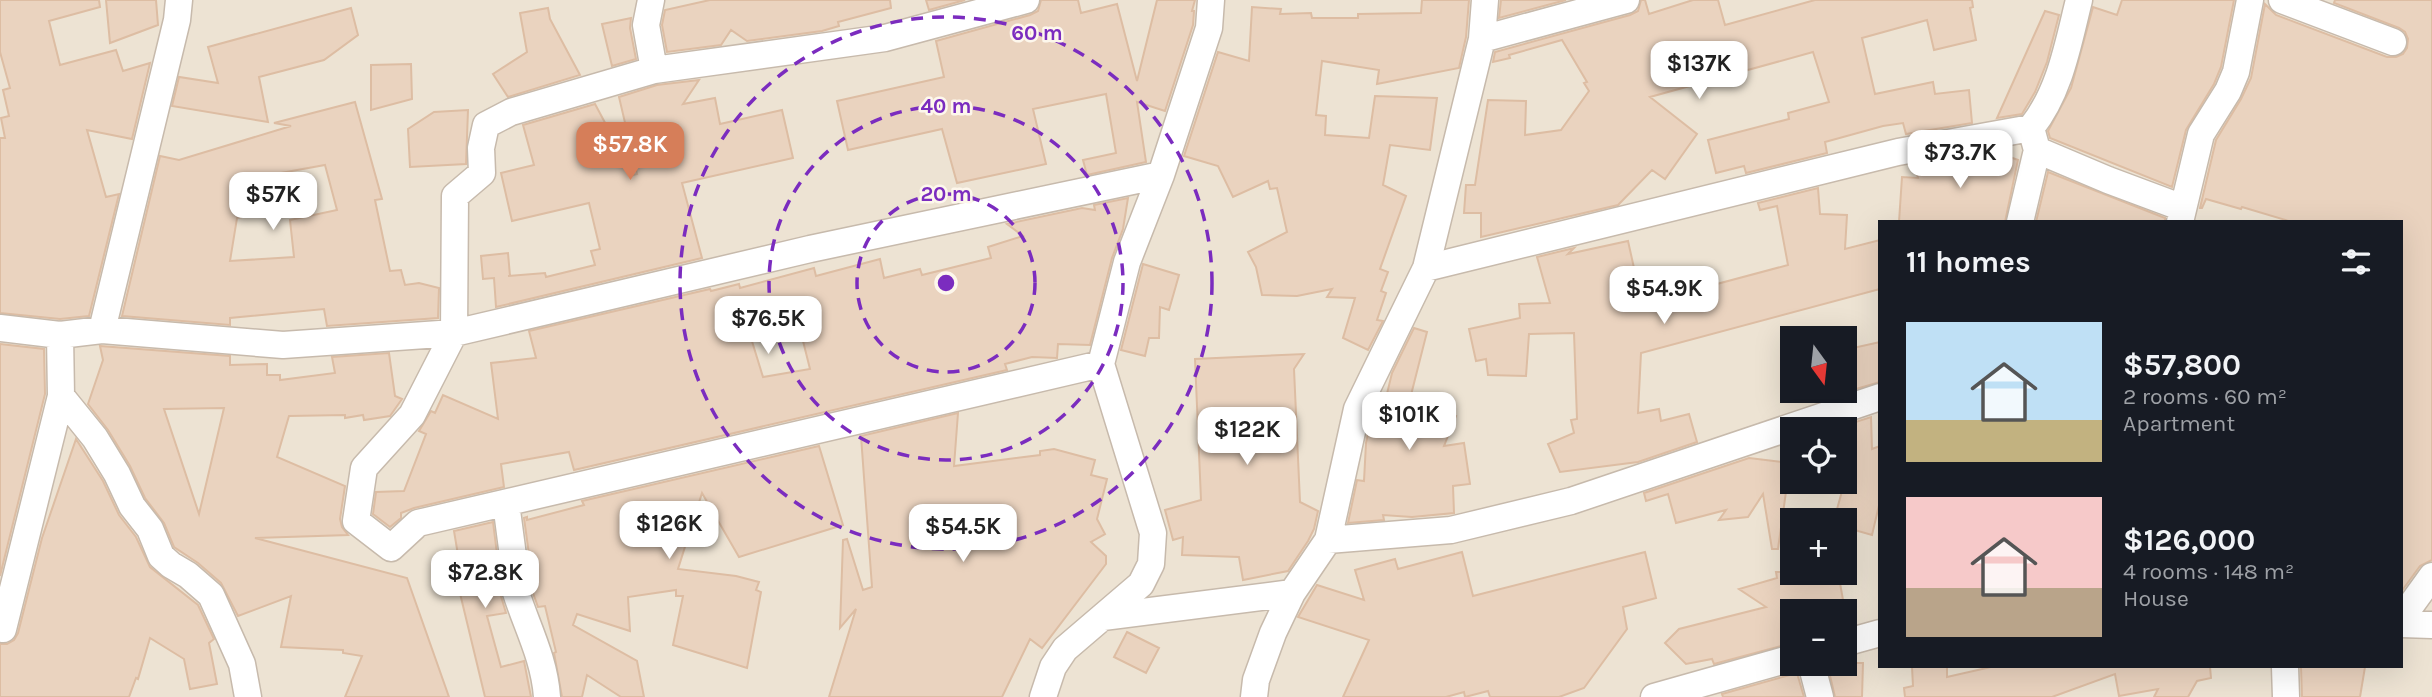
<!DOCTYPE html>
<html lang="en">
<head>
<meta charset="utf-8">
<style>
	body { margin:0; font-family:Karla,sans-serif; background:#242831; color:#f1f3f6; height:100vh; display:flex; flex-direction:column; font-size:26px; white-space:nowrap }
	* { box-sizing:border-box; margin:0 }
	p { font-size:23px; color:#9ea1a6 }
	.icon { flex:none; width:38px; height:38px; fill:none; stroke:currentColor; stroke-width:2; stroke-linecap:round; stroke-linejoin:round }
	.map { position:relative; flex:1; overflow:hidden }
	.panel { position:absolute; left:1878px; top:220px; width:525px; height:448px; display:flex; flex-direction:column; background:#171b24; border-radius:0px; box-shadow:0 7px 28px #0002 }
	.panel>* { flex:none }
	.needle { width:46px; rotate:165deg }
	.buttons { position:absolute; left:1780px; top:326px; display:grid; gap:14px }
	.buttons a { display:grid; place-items:center; width:77px; height:77px; border-radius:0px; background:#171b24; box-shadow:0 7px 28px #0002; font-size:35px }
	.price { position:absolute; translate:-50% -60px; padding:0 16px; border-radius:14px; background:#fff; color:#222; font-size:23px; line-height:46px; filter:drop-shadow(0 2px 4px #0008) }
	.price::after { content:''; position:absolute; left:50%; top:42px; width:21px; height:16px; margin-left:-10px; background:inherit; clip-path:polygon(0 0,100% 0,50% 100%) }
	.price.selected { background:#d67e59; color:#fff }
	ul { padding:0; list-style:none }
	li { display:flex; align-items:center; gap:21px; height:175px; padding:0 28px }
	li span { display:grid; place-items:center; flex:none; width:196px; height:140px; border-radius:0px; color:#555 }
	li>.icon { margin-inline-start:auto }
	span .icon { width:84px; height:84px; fill:#fffc; stroke-width:1 }
	li b { font-size:30px }
	h2 { display:flex; justify-content:space-between; align-items:center; height:84px; padding:0 28px; font-size:30px }
	.map>svg:first-child { display:block }
</style>
</head>
<body>
<div class="map">
<svg width="2432" height="697" viewBox="0 0 2432 697">
	<rect width="100%" height="100%" fill="#faf3e6"/>
	<path fill="#ede3d3" fill-rule="evenodd" d="M0,0H2432V697H0ZM1880,222H2401V667H1880ZM1792,338H1844V390H1792ZM1792,429H1844V481H1792ZM1792,520H1844V572H1792ZM1792,611H1844V663H1792Z"/>
	<path fill="#ead3bf" stroke="#ddbda3" stroke-width="2" fill-rule="evenodd" d="M0,0H99L100,7L49,21L60,65L116,50L123,71L150,63L132,139L87,130L106,197L119,194L89,316L60,319L0,313V138H5L1,118L9,116L3,90L10,88L0,52Z
		M106,0H156L158,25L110,43Z
		M710,0H890L891,8L838,22L839,26L822,31L747,41L731,30L721,45L667,52L662,25L665,10Z
		M926,0H965L929,10Z
		M1041,0H1078L1081,13L1117,4L1137,81L1157,0H1195L1192,11H1194L1193,25L1165,111L1137,102L1146,162L1087,175L1083,160L1116,153L1106,94L1033,109L1046,164L957,183L942,129L848,150L837,101L944,77L936,41L1030,15L1038,11Z
		M1422,0H1469L1466,37L1459,68L1377,84L1379,70L1322,61L1316,115L1326,116L1325,135L1369,138L1375,96L1437,98L1430,150L1390,145L1383,185L1406,196L1380,269L1388,272L1381,291L1386,293L1377,320L1383,321L1368,350L1343,338L1355,298L1327,297L1332,289L1297,296L1262,295L1256,267L1248,252L1287,232L1277,188L1270,189L1268,181L1233,197L1218,166L1184,156L1218,52L1249,61L1252,7L1281,9L1280,14L1311,13L1312,18H1358V14L1421,13Z
		M1501,0H1566L1499,18Z
		M1641,0H1645L1649,14L1693,0H1718L1725,25L1815,0H1972L1973,7L1970,8L1976,40L1934,50L1927,20L1862,38L1875,94L1933,82L1935,94L1969,90L1972,123L1906,134L1903,123L1883,126L1825,142L1827,153L1746,173L1744,166L1716,173L1708,140L1789,119L1788,113L1829,102L1813,52L1650,97L1697,134L1665,179L1652,170L1618,205L1481,237V213H1464L1466,185H1475L1488,100L1526,101L1525,135L1561,130L1589,91L1584,83L1587,82L1562,40L1509,55L1510,58L1493,62L1495,52L1630,15L1638,11Z
		M2122,0H2234L2221,67L2214,84L2186,130L2172,187L2050,138L2048,131L2071,88L2093,7L2117,15Z
		M2335,0H2432V560L2420,566L2401,592V222H2292L2242,207L2241,209L2206,199L2202,208H2200L2216,140L2241,99L2251,78L2265,4L2276,15L2387,57H2396L2403,54L2407,48L2408,39L2405,32L2399,28L2334,3Z
		M351,8L358,35L324,60L259,77L268,122L172,106L179,77L218,83L208,47Z
		M548,8L550,19L580,75L508,97L493,74L527,52L520,13Z
		M2045,11L2059,15L2047,62L2035,92L2022,114L1997,118Z
		M631,18L630,28L636,59L612,66L602,24Z
		M411,64L412,99L371,110V65Z
		M699,80L683,104L715,98L720,124L782,110L793,158L682,183L702,258L496,307L494,278L483,279L481,256L508,253L510,276H508L545,273L546,277L595,265L591,251L600,249L589,203L512,221L501,173L534,165L523,125L595,104L633,175L637,174L619,97L657,85Z
		M355,102L382,199L375,200L390,271L401,270L405,285L419,283L439,288L438,318L327,326L324,309L230,318V325L122,316L160,156L179,160L291,126L274,123ZM325,165L337,210L290,220L294,257L230,261L237,218L281,210L275,174Z
		M468,110L466,164L410,167L408,129L434,112Z
		M1993,151L2018,160L2005,222H1899L1902,177L1918,178L1915,165L1976,154L1977,162L1981,153Z
		M2048,172L2165,218V222H2036Z
		M1818,188L1820,214L1847,215L1845,249L1880,240V289L1641,353L1638,413L1659,409L1661,421L1689,414L1697,442L1638,462L1560,472L1548,444L1574,433L1571,420L1577,419L1574,333L1529,334L1526,376L1488,375L1486,359L1476,361L1469,329L1520,318L1519,304L1550,303L1537,257L1574,248L1568,254L1628,241L1642,304L1788,265L1777,206L1760,210L1758,203Z
		M1128,198L1123,229L1112,258L1090,345L1058,344L1057,358L1032,357L1005,364L1007,370L574,470L569,452L501,464L504,487L414,508L401,513V518L390,527L373,514L376,492L404,491L426,434L419,431L431,411L435,413L443,395L498,419L491,363L536,358L529,331L710,289L711,291L739,284L740,288L814,268L816,276L880,259L884,278L920,269L922,275L991,258L988,247L1023,236L1007,224L1082,208L1095,210L1094,205ZM794,305L810,369L763,377L747,325H749L747,317Z
		M1143,264L1179,275L1169,310L1160,307L1159,338H1149L1145,356L1121,350Z
		M1414,328L1427,332L1411,395L1456,416L1444,446L1464,443L1470,484L1453,486L1454,513L1412,517L1383,515L1384,520L1348,523L1357,480L1364,481L1366,443L1372,414L1378,401L1385,402L1392,373Z
		M1880,342V382L1839,394V390H1844V350Z
		M0,344L44,349L45,394L0,576Z
		M100,346L230,356V365L267,364V375H280V380L335,373L332,357L389,353L395,396L402,399L390,416L364,420L363,415L345,418V415L289,416L277,457L345,486L340,519L342,527L348,535L255,538L407,578L449,697H345L362,656L343,653V650L281,647L291,596L238,616L221,583L198,563L174,547L164,523L145,498L130,466L108,430L88,404L103,360ZM224,408L199,514L164,409Z
		M1304,354L1294,369L1300,502L1318,511L1314,529L1308,541L1288,571L1243,580L1239,557L1182,555L1183,537L1173,540L1165,510L1201,500L1195,359Z
		M958,413L954,466L1040,455V451L1054,449L1095,460L1091,475L1107,479L1097,519L1105,534L1091,542L1106,556V564L1042,648L1030,639L1002,697H829L856,609L840,628L843,540L847,539L863,590L872,587L861,436Z
		M1871,417L1872,449L1880,446V501L1872,535L1844,527V520H1834L1844,484V429L1840,427Z
		M76,439L103,481L119,515L136,537L150,567L198,605L214,639L209,643L217,684L190,689L184,659L150,638L138,679L136,678L129,697H0V644H7L14,640L18,633L42,538Z
		M819,446L843,525L739,557L702,493L678,569L736,576L759,582L756,590L761,592L747,668L673,645L683,596H676V590L628,597L630,631L577,614L573,625L637,661L644,697H621L587,675L582,697H562L554,653L556,652L545,606L538,607L528,579L531,569L524,518L527,517V520L584,505L582,501Z
		M1749,458L1790,463L1778,549H1772L1763,494L1748,517L1719,520L1726,510L1676,523L1668,494L1646,501L1644,493Z
		M493,522L498,562L495,568V576L506,613L487,616L501,667L524,661L531,697H485L451,556L458,555L454,531Z
		M1462,552L1473,596L1645,552L1656,598L1623,607L1627,629L1584,688L1559,697H1490L1488,691L1465,697L1464,692L1446,697H1343L1369,640L1298,617L1317,585L1364,600L1355,570L1395,559L1398,569Z
		M1776,572H1838L1845,611H1792V643L1714,664L1712,659L1686,664L1665,643L1679,629L1766,607L1739,589L1777,578Z
		M1127,632L1159,648L1146,673L1114,657Z
		M1827,663H1863L1862,697H1835Z
		M1912,667H1947V677L1991,667H2210L2211,678L2197,681L2188,697H2154L2158,689L2119,696L2115,674L2052,697H1905L1904,688L1913,686Z
		M2301,667H2365L2360,697H2302Z
		M1797,673L1804,697H1723L1722,694Z"/>
	<g fill="none" stroke-linecap="round" stroke-linejoin="round">
		<g stroke="#c7baac" stroke-width="29">
			<path id="minor" d="M651,0L646,25L654,70
				M1026,0L885,38L654,70L511,112L486,125L481,148L482,173L455,196L454,333L412,415L364,468L356,521L391,548L418,523L1101,364
				M2282,0L2393,42
				M1482,39L1626,0
				M2037,150L2108,180L2183,208
				M2020,222L2037,150L2031,128C2060,92 2068,44 2079,0
				M2180,222L2201,134L2228,91L2236,72L2250,0
				M1426,268L1898,152L2031,128
				M0,328L60,335L102,330L283,345L454,333L810,249L1161,175
				M102,330L177,20L179,0
				M61,396L95,438L117,474L132,506L150,529L161,556L171,565L188,575L211,595L242,664L248,697
				M506,503L515,571L510,572C520,615 544,652 547,697
				M1328,540L1451,530L1571,501L1880,397
				M1103,617L1292,593
				M2401,619L2432,576
				M2401,624L2432,625
				M3,629L61,396L60,335
				M1844,643L1880,633
				M1811,663L1820,697
				M2285,667L2286,697
				M1043,697L1053,667L1065,649L1141,584L1151,564L1153,533L1101,364L1127,262L1161,175L1209,28L1211,0
				M1254,697L1256,680L1273,633L1292,593L1328,540L1357,409L1426,268L1482,39L1485,0
				M1654,697L1792,658"/>
		</g>
		<use href="#minor" stroke="#fff" stroke-width="26"/>
	</g>
	<g fill="none" stroke="#7b2cbf" stroke-width="3.5" stroke-dasharray="12 9">
		<circle cx="946" cy="283" r="89"/>
		<circle cx="946" cy="283" r="177"/>
		<circle cx="946" cy="283" r="266"/>
	</g>
	<circle cx="946" cy="283" r="10" fill="#7b2cbf" stroke="#fdf7ec" stroke-width="3.5"/>
	<g font-size="21" text-anchor="middle" font-weight="bold" fill="#7b2cbf" stroke="#fdf7ec" stroke-width="5" stroke-linejoin="round" paint-order="stroke">
		<text x="1037" y="40">60 m</text>
		<text x="946" y="113">40 m</text>
		<text x="946" y="201">20 m</text>
	</g>
</svg>
<div class="buttons">
<a><svg class="needle" viewBox="-14 -14 28 28"><path d="M0-13l5 13h-10z" fill="#e53935"/><path d="M0 13l5-13h-10z" fill="#9ea1a6"/></svg></a>
<a><svg class="icon" aria-label="locate" viewBox="0 0 24 24"><circle cx="12" cy="12" r="6"/><path d="M12 2v4M12 18v4M2 12h4M18 12h4"/></svg></a>
<a>+</a>
<a>−</a>
</div>
<b class="price" style="left:1699px;top:101px">$137K</b>
<b class="price selected" style="left:630px;top:182px">$57.8K</b>
<b class="price" style="left:1960px;top:190px">$73.7K</b>
<b class="price" style="left:273px;top:232px">$57K</b>
<b class="price" style="left:1664px;top:326px">$54.9K</b>
<b class="price" style="left:768px;top:356px">$76.5K</b>
<b class="price" style="left:1409px;top:452px">$101K</b>
<b class="price" style="left:1247px;top:467px">$122K</b>
<b class="price" style="left:669px;top:561px">$126K</b>
<b class="price" style="left:963px;top:564px">$54.5K</b>
<b class="price" style="left:485px;top:610px">$72.8K</b>
<section class="panel">
<h2>11 homes<svg class="icon" aria-label="filters" viewBox="0 0 24 24"><path d="M4 7h16M4 17h16"/><circle cx="9" cy="7" r="2"/><circle cx="15" cy="17" r="2"/></svg></h2>
<ul>
<li><span style="background:linear-gradient(#bfe0f5 70%,#c2b280 0)"><svg class="icon" aria-label="home" viewBox="0 0 24 24"><path d="M3 11l9-7 9 7M6 9v11h12V9"/></svg></span><div><b>$57,800</b><p>2 rooms · 60 m²</p><p>Apartment</p></div></li>
<li><span style="background:linear-gradient(#f6c9c9 65%,#b9a48a 0)"><svg class="icon" aria-label="home" viewBox="0 0 24 24"><path d="M3 11l9-7 9 7M6 9v11h12V9"/></svg></span><div><b>$126,000</b><p>4 rooms · 148 m²</p><p>House</p></div></li>
</ul>
</section>
</div>
</body>
</html>
